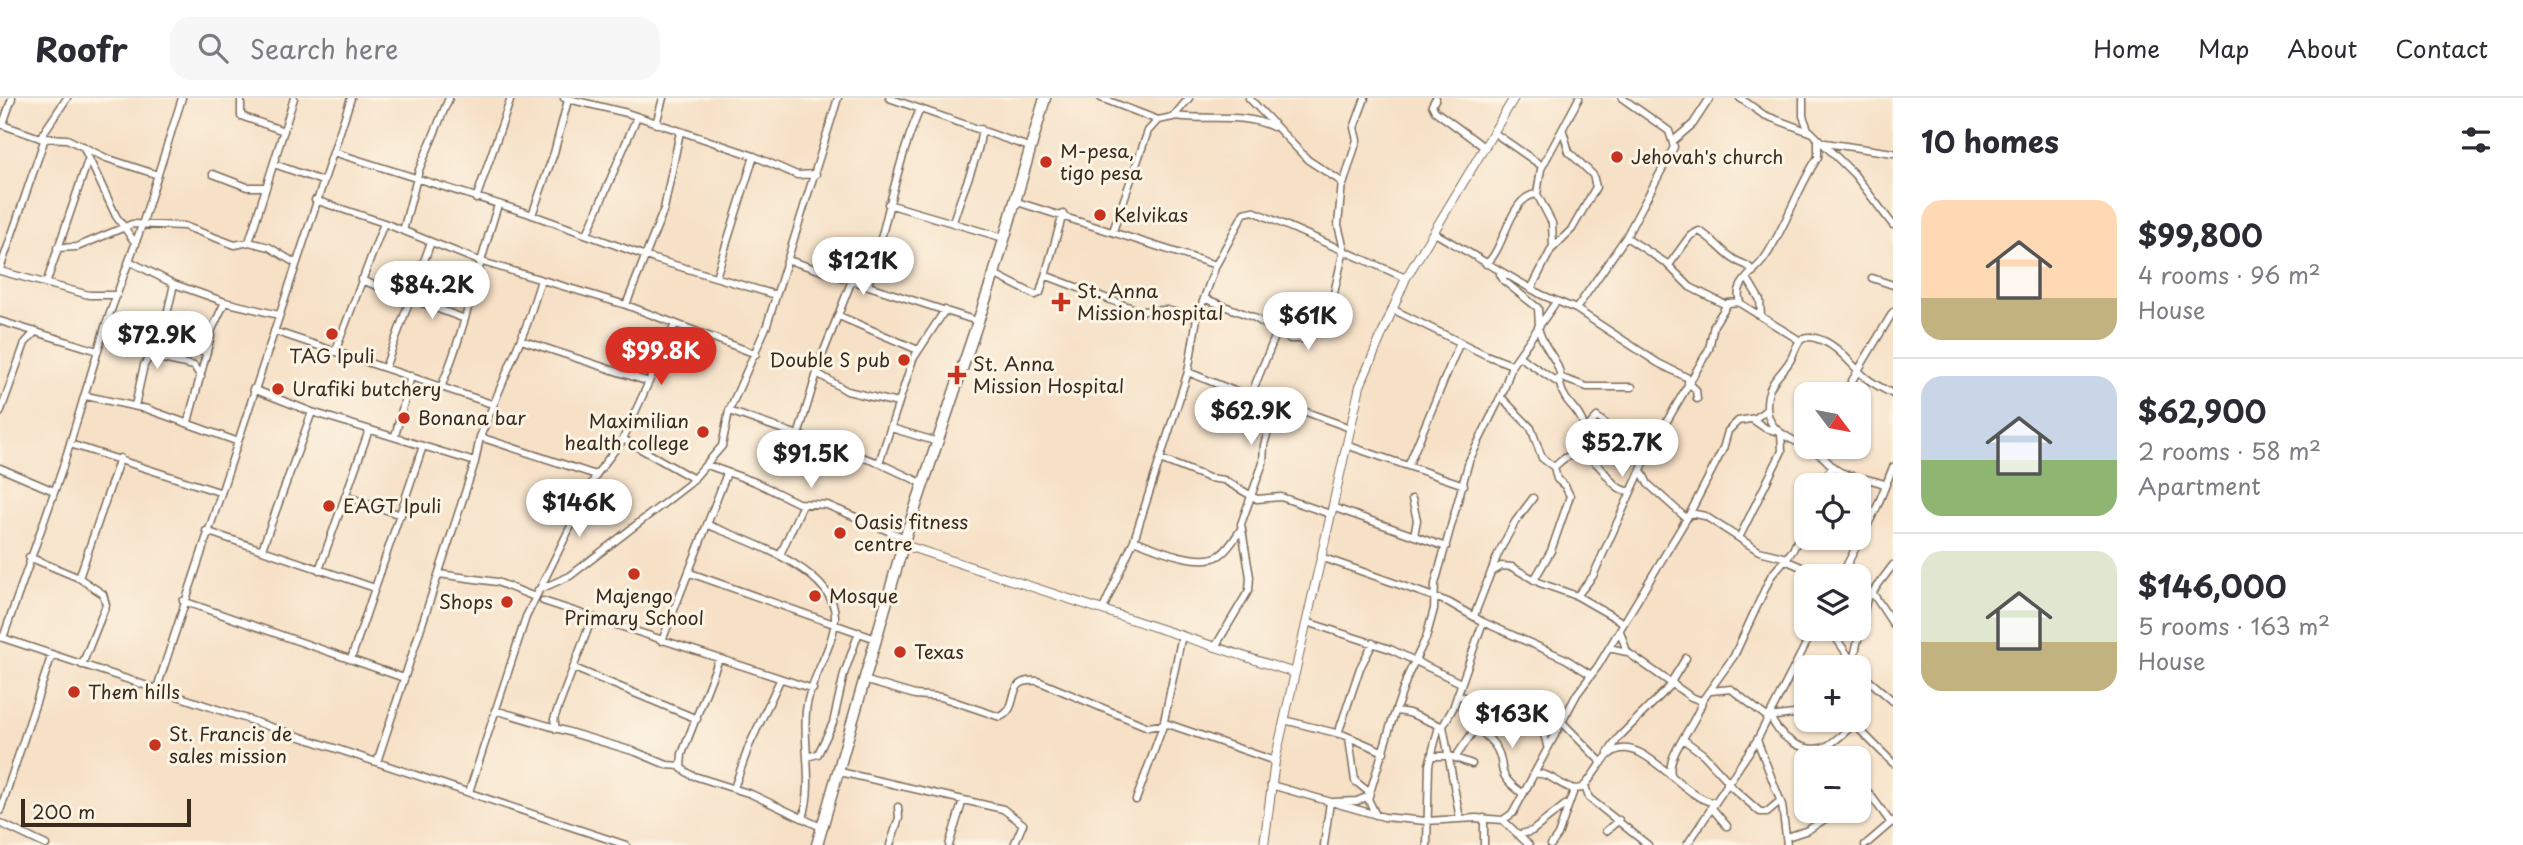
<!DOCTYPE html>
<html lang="en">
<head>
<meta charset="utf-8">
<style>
	body { margin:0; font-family:"Playpen Sans",sans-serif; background:#f7f7f7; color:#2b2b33; height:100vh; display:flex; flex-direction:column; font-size:26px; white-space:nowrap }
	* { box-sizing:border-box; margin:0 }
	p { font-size:23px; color:#7c7c81 }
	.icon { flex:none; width:38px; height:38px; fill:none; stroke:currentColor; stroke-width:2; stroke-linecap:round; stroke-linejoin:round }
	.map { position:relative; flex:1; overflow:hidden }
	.panel { display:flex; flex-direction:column; background:#fff; width:630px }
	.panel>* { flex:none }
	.needle { width:46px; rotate:122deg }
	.buttons { position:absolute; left:1794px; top:284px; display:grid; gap:14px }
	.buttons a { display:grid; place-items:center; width:77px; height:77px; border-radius:14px; background:#fff; box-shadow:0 2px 5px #0004; font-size:35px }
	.scale { position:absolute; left:21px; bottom:18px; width:170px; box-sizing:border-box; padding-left:7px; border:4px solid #3b2a1e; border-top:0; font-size:19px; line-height:24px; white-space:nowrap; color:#3b2a1e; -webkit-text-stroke:5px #fcf5e5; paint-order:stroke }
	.price { position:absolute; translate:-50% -60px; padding:0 16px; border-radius:24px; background:#fff; color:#222; font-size:23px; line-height:46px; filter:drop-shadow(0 2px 4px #0008) }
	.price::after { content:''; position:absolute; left:50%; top:42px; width:21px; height:16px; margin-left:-10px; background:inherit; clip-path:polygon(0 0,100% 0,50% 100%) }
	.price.on { background:#d93025; color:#fff }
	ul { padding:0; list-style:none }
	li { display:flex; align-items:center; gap:21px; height:175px; padding:0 28px }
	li+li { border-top:2px solid #e1e1e2 }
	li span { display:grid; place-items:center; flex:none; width:196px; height:140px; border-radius:21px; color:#555 }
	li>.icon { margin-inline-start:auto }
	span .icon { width:84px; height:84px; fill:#fffc; stroke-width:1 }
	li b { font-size:30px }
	h2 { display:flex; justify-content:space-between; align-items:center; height:84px; padding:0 28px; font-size:30px }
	header { display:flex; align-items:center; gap:42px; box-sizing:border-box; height:98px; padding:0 35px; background:#fff; border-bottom:2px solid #e1e1e2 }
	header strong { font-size:33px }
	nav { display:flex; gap:38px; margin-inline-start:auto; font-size:24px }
	.search { width:490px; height:63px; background:#f7f7f7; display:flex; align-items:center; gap:18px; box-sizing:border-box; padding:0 24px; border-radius:21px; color:#7c7c81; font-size:26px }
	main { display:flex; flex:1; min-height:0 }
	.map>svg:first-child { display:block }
</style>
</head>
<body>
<header>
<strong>Roofr</strong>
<div class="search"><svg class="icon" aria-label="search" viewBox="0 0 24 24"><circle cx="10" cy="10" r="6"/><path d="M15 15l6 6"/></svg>Search here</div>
<nav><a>Home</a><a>Map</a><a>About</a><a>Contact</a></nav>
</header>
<main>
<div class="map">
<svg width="1893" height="747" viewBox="0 0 1893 747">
	<rect width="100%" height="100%" fill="#fcf5e5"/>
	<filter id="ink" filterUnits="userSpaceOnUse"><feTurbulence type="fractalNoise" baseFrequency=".0143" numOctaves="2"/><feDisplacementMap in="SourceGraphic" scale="14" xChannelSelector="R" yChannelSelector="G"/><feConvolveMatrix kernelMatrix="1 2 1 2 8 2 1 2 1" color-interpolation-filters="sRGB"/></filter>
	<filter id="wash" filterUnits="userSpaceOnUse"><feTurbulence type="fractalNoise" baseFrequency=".00686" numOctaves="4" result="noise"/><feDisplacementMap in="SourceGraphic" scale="28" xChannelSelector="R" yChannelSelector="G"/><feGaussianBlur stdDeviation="1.57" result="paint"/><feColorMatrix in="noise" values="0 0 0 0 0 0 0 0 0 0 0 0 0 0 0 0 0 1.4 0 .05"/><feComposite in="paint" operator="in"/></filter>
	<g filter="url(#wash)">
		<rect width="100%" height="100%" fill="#f6e0c6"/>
	</g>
	<g filter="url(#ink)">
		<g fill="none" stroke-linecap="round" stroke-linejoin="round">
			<g stroke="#7c6a59" stroke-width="9">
				<path id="street" d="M241,0V18L284,33
					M564,0L627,15L754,58L797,77L816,76
					M889,0L1029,49
					M1101,0L1158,22
					M1436,0L1432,7L1435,13L1484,49
					M1740,0L1764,17L1812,35
					M1803,0V18L1808,31L1854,76L1893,127
					M1175,18C1207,23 1243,14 1273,29
					M0,26L40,40L67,41L106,60L158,77
					M3,26L12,0
					M656,26L663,0
					M1493,34L1542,68
					M40,40L67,0
					M1673,43L1693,26L1710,0
					M1825,45L1893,55
					M83,48L116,118L136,146
					M333,54L527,115L654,161L776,197
					M274,66L322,83
					M213,76L247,89H266
					M1343,87L1357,42L1354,30L1365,0
					M476,101L511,0
					M315,102L384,125L479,163L626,207L756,256
					M1014,103L1216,167
					M888,106L1004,140
					M532,117L554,55L568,2
					M953,125C959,99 982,54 981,31
					M403,133L419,72L449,0
					M1113,133L1148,33L1158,22L1173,19L1189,0
					M1433,134L1542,197L1576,211L1658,265L1690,281
					M587,136L637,19
					M1626,139L1666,165L1690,189L1726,207
					M249,144L294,0
					M57,150L77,149L132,126L184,128L235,147L249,144L269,149L295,165
					M1553,150L1572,131L1596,89L1593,77L1569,54L1563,33
					M788,162L977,223
					M129,163L174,186L225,204L279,217
					M1486,166C1505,152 1509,98 1537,96
					M1669,167L1690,138L1699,133C1714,141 1722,154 1735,162C1744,167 1747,165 1753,174
					M0,171L45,40
					M0,173L89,197H117
					M994,176L1035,197L1040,195L1063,116
					M1500,176L1504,183L1538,210L1539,227
					M1047,178L1140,213L1167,212L1197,220
					M716,179L754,58
					M1747,180L1760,202L1761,218
					M1872,180L1893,187
					M361,182L465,221
					M47,183L88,62
					M174,186L165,225L178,234L208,240L225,204
					M868,187C887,127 895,69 920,11
					M1531,191L1553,148L1552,125L1537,96L1541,71L1579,0
					M1206,201L1253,219L1290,241H1305L1325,223L1330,213L1344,151L1338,127L1342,84L1308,62L1249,0
					M626,207L664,111L680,34
					M1392,211L1486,257L1512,267
					M1576,211L1626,139L1674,49L1669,33L1622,0
					M839,218L918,252
					M0,223L98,253
					M1538,229C1542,250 1558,259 1561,280
					M274,233L492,306
					M183,235L194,252L207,254
					M521,242L649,284
					M1799,242L1741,206C1731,187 1754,175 1764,161C1785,131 1797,91 1818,59V41
					M335,254L384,125
					M1520,259L1560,286C1564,306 1578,309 1583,326C1587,338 1582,347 1589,360
					M385,270L431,144
					M1188,274L1261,304L1298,311L1350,330
					M817,275L847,293L898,305
					M1555,282L1562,280L1587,289H1632
					M1688,284L1696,292L1697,301
					M442,287C466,229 478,167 498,107
					M253,291L312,314L475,364L480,339L527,226L541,182
					M1844,296L1893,214
					M86,298L147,311L236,343
					M1250,299L1277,234
					M1501,299L1531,330L1542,360L1554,369L1557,381L1565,388L1570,398L1551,453L1534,482
					M135,308L144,267L150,258L194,268L201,279
					M729,313L879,365L924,386
					M0,315L25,245L36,233
					M1752,321L1765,330L1778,334
					M188,324L211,238
					M891,330L938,344
					M1584,333L1597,319L1631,346L1649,354
					M395,338L411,278
					M798,338L822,258L852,182
					M480,339L596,377L623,341L675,226
					M623,341L694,381
					M70,346L219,394
					M1346,347L1464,387
					M1160,361L1209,380L1224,382L1257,401L1281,399L1330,416
					M879,365L913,261L945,212
					M1409,366L1460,244
					M707,367L755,384L798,405L827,407L905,440
					M1554,369C1558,366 1562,361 1567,359C1603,347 1605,395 1631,393
					M0,370L54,393
					M1641,372L1648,386L1686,420
					M1884,386C1871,381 1857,380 1843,375C1833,372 1830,365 1823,359C1798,339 1760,340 1768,297C1771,282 1784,274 1791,261C1797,249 1798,235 1815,240C1837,245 1849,265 1865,279C1873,286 1884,291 1893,296
					M1818,387L1832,370
					M345,398L401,417
					M1412,401L1417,422L1414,438
					M1332,409L1446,449
					M1690,415L1705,418L1759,453L1787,460
					M708,427C743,441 838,472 835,521C833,552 809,582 806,613C803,649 814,685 803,720
					M206,433L375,490
					M1739,440L1782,353L1781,335
					M1134,442C1154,450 1200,470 1220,457C1229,451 1235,440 1241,431
					M262,451L312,314
					M780,457L803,406
					M29,459L79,480L103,496L106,507L82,567
					M1321,459L1448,504L1483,524L1566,561L1591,577
					M1785,462L1822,478
					M319,472L369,332
					M1491,474L1501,468L1512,469L1540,485L1577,498L1624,525
					M690,475L876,541
					M439,476L497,484L535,499
					M1841,478L1877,409L1893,369
					M79,480L120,360
					M538,492L570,478L689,386L722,348L729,313L767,227L838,0
					M1872,494L1893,526
					M1577,498L1593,478L1649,354L1709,251L1714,227L1728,205L1740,204
					M183,503L404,580
					M543,503L813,591
					M1858,503L1865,504L1893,467
					M1103,511L1134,442L1188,274L1197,220L1216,167L1244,115L1253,113L1406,180
					M1474,518L1498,456L1515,424L1533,400
					M1307,524L1390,551L1461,585
					M1829,530L1856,569
					M1620,533L1627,554
					M0,539L626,747
					M3,540L62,372L105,229L142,127L182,0
					M662,543L727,375
					M1215,549L1249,492L1250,479L1241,426L1263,365L1264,347L1276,307
					M1609,550L1627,554L1691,599L1702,603L1734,558L1771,478L1793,452L1806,423
					M351,561L423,348
					M719,561L682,656L681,670L691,677L751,696L823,730
					M1853,564L1867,500
					M574,570L697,621
					M1858,573L1893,603
					M867,583L915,597L941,599L1000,619C1022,610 1003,579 1038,583L1148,629L1168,626L1275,663
					M1671,584L1686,560
					M157,590L351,0
					M1711,593L1731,591L1767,619L1794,616L1806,611
					M1457,598C1466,597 1531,622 1538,629C1544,635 1546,641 1547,648
					M1476,602L1470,620L1476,630
					M495,612L636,654L667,667L680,668
					M1397,613L1409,615L1441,628
					M1771,619C1778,639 1805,658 1827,648C1836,643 1846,633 1854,626
					M1849,621L1893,665
					M1284,622L1344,637L1384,654
					M1561,623L1602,665
					M1477,627C1482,636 1490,640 1495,648C1509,668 1491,673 1522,695
					M556,631L554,621L592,520
					M1338,636L1360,570L1373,545
					M1349,640L1355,683L1370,695
					M1684,642L1703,656L1728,683
					M1757,642L1782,707L1787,747
					M1804,650L1820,660
					M1608,655L1619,639L1673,585
					M1432,658H1450L1472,666
					M807,659L818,656L833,625L844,576L859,534
					M1455,660L1475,631L1486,606
					M377,664L475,364
					M840,674L1003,711L1023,726L1014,747
					M1534,676L1577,596L1598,568L1690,415L1723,351L1728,333L1738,323L1756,320L1766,312
					M1671,676C1666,656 1697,626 1702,603
					M1727,685L1760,714H1767L1780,703
					M1271,687L1384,719L1426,723L1476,720L1503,722L1513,715L1534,676C1553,673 1563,695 1582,690C1593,680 1598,665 1610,656C1640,631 1683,701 1713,704
					M1585,688L1589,700L1648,747
					M734,690L749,648L780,582
					M469,694L526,519L596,377
					M1858,700L1869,695L1891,725
					M1136,702L1163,628L1182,537
					M1334,704L1357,703L1369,698
					M1711,709L1727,728
					M0,713L52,556
					M1376,717L1368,701L1391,626L1408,577L1426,540L1434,511L1435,486L1469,363L1503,294L1512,267L1556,204
					M1460,721L1443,628L1453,610L1483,524
					M1503,722L1529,747
					M0,725L46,747
					M1606,733L1619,722
					M1518,737L1532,733L1565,707
					M1787,739L1808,732L1839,712
					M890,747L899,720L898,709
					M949,747L963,702
					M1324,747L1330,704
					M1427,747L1429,667L1439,628
					M1484,747V720
					M1551,747L1558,737L1574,692
					M1687,747L1757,642L1814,530
					M1865,747L1893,723"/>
			</g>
			<g stroke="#7c6a59" stroke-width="10">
				<path id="secondary" d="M904,447L1295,575
					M1264,747L1275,663L1360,288L1406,180L1514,0"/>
			</g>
			<g stroke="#7c6a59" stroke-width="13">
				<path id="highway" d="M817,747L905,440L994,176L1045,0"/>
			</g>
			<use href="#street" stroke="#fff" stroke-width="6"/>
			<use href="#secondary" stroke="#fff" stroke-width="8"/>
			<use href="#highway" stroke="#fff" stroke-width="10"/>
		</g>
	</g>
	<g fill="#c8321e" stroke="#fcf5e5" stroke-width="2.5">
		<circle cx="1617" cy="59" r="7"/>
		<circle cx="1046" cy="64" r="7"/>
		<circle cx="1100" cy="117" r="7"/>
		<path d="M1057.5 193.5h7v7h7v7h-7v7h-7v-7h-7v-7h7z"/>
		<circle cx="332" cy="236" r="7"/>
		<circle cx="904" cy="262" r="7"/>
		<path d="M953.5 266.5h7v7h7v7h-7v7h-7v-7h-7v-7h7z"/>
		<circle cx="278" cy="291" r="7"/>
		<circle cx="404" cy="320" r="7"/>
		<circle cx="703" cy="334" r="7"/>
		<circle cx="329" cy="408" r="7"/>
		<circle cx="840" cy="435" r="7"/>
		<circle cx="634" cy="476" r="7"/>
		<circle cx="815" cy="498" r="7"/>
		<circle cx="507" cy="504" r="7"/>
		<circle cx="900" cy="554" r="7"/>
		<circle cx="74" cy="594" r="7"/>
		<circle cx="155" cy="647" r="7"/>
	</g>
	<g text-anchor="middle" stroke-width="6" stroke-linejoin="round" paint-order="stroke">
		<g font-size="19" fill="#3b2a1e" stroke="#fcf5e5" text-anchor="start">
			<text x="1060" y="60">M-pesa,<tspan x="1060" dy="22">tigo pesa</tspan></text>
			<text x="1631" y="66">Jehovah's church</text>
			<text x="1114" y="124">Kelvikas</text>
			<text x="1077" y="200">St. Anna<tspan x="1077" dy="22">Mission hospital</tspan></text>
			<text x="332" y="265" text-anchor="middle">TAG Ipuli</text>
			<text x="890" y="269" text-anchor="end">Double S pub</text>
			<text x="973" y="273">St. Anna<tspan x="973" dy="22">Mission Hospital</tspan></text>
			<text x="292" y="298">Urafiki butchery</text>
			<text x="418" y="327">Bonana bar</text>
			<text x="689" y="330" text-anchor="end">Maximilian<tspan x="689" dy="22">health college</tspan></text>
			<text x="343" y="415">EAGT Ipuli</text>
			<text x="854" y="431">Oasis fitness<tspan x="854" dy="22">centre</tspan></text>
			<text x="634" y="505" text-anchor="middle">Majengo<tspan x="634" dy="22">Primary School</tspan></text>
			<text x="829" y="505">Mosque</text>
			<text x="493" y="511" text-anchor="end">Shops</text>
			<text x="914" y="561">Texas</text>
			<text x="88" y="601">Them hills</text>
			<text x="169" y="643">St. Francis de<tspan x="169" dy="22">sales mission</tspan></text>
		</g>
	</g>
</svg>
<div class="buttons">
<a><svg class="needle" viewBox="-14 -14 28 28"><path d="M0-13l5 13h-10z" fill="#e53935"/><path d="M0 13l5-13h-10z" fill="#7c7c81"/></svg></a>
<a><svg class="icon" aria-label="locate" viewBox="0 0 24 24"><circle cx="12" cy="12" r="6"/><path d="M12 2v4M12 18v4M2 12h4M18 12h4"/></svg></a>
<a><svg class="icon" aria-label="layers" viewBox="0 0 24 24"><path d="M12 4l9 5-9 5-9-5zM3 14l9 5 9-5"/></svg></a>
<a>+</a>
<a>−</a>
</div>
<div class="scale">200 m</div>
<b class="price" style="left:863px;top:199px">$121K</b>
<b class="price" style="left:432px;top:223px">$84.2K</b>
<b class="price" style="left:1308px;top:254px">$61K</b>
<b class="price" style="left:157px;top:273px">$72.9K</b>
<b class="price on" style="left:661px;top:289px">$99.8K</b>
<b class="price" style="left:1251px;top:349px">$62.9K</b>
<b class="price" style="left:1622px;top:381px">$52.7K</b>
<b class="price" style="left:811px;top:392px">$91.5K</b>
<b class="price" style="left:579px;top:441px">$146K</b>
<b class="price" style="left:1512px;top:652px">$163K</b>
</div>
<section class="panel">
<h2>10 homes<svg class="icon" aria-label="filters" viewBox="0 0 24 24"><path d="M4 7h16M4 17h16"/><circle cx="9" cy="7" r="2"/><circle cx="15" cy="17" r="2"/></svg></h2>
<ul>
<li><span style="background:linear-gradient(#ffd9b3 70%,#c2b280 0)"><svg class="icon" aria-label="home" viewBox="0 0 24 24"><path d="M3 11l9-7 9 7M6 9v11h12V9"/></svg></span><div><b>$99,800</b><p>4 rooms · 96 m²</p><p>House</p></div></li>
<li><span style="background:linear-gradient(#c9d6e8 60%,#8fb573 0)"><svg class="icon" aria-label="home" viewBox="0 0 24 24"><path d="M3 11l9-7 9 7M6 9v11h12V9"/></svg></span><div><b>$62,900</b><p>2 rooms · 58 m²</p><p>Apartment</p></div></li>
<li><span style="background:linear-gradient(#dfe7d0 65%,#c2b280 0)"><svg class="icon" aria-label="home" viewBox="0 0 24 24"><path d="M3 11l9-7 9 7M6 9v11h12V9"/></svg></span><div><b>$146,000</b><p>5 rooms · 163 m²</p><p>House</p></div></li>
</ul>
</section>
</main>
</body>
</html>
